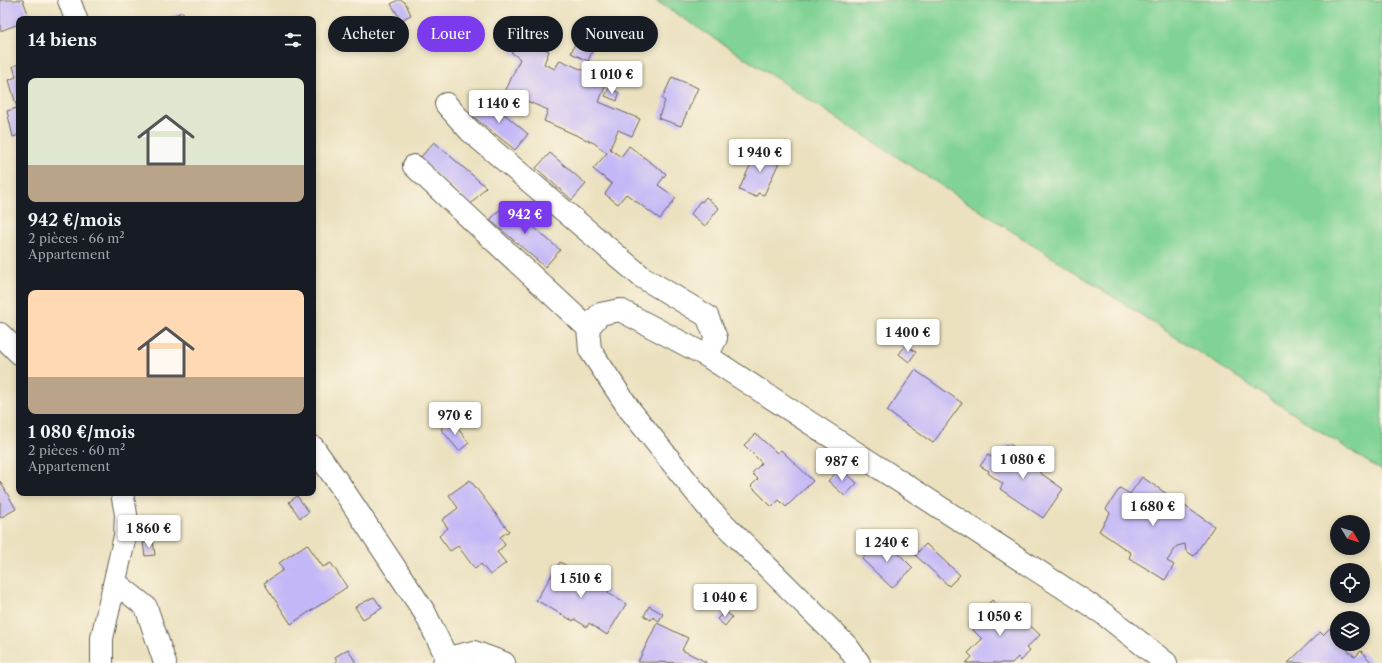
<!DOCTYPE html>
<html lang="fr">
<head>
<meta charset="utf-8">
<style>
	body { margin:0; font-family:"Libre Caslon Text",serif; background:#20242c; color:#f1f3f6; height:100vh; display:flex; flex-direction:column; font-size:15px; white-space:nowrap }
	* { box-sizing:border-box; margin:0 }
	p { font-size:13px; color:#9ea1a6 }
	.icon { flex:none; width:22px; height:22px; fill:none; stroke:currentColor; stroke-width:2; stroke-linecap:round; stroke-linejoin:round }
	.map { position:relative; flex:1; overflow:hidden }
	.panel { position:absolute; left:16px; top:16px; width:300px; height:480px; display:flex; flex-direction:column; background:#171b24; border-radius:8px; box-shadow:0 2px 6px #0003 }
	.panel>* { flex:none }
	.top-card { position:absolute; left:328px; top:16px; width:380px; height:36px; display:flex; gap:8px }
	.needle { width:26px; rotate:128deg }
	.tools { position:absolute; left:1330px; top:515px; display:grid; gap:8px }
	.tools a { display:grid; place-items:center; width:40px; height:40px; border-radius:50%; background:#171b24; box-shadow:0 2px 6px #0003; font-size:20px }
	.price { position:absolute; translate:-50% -34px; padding:0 9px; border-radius:4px; background:#fff; color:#222; font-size:13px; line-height:26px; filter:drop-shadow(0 1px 2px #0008) }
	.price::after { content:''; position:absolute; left:50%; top:24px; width:12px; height:9px; margin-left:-6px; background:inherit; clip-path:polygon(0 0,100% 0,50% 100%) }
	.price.active { background:#7c3aed; color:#fff }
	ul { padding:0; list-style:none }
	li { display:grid; align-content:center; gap:8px; height:212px; padding:0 12px }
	li span { display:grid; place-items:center; height:124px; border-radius:8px; color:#555 }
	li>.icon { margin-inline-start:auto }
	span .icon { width:72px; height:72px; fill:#fffc; stroke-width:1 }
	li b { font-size:17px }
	h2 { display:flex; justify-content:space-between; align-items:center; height:48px; padding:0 12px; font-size:17px }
	.tag { padding:0 14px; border-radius:18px; background:#171b24; box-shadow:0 2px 6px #0003; font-size:14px; line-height:36px }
	.tag.active { background:#7c3aed; color:#fff }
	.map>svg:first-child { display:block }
</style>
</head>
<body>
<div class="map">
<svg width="1382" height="663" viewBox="0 0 1382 663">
	<rect width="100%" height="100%" fill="#fcf5e5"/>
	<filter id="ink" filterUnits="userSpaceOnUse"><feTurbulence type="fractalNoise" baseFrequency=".025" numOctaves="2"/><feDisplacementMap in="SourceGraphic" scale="8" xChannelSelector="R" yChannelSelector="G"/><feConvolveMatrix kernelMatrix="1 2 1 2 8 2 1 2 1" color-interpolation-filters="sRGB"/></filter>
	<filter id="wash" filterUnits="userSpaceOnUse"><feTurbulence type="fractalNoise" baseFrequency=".012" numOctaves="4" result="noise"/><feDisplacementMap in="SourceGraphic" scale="16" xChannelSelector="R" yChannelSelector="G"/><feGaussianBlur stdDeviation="0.9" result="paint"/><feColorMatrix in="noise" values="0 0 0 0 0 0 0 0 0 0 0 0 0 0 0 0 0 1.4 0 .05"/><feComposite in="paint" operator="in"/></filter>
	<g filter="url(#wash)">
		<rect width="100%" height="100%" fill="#ebe1bf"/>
		<path fill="#81d395" stroke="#4e7858" d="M655,0H1382V471Z"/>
		<g id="blocks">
			<path fill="#c4b7f7" d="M0,0H23L30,19H19V24L0,31Z
				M398,0H402L406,4L411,15L401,20L391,4Z
				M183,12L184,19H163Z
				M516,39L525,45L527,42L549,51L544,64L555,69L560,60L585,71L589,61L611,71L599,102L640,119L632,136L618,130L610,149L621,157L629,146L666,174L658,185L676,198L660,219L626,194L618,204L605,194L612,184L593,169L607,153L594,143L544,121L548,110L505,92L520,59L511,52Z
				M576,41L593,49L588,61L571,53Z
				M19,64V135L13,137L7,111L17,108L9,80L16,77L13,66Z
				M672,77L698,88L681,126L658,118L665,101L662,99Z
				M609,88L619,93L617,101L605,96Z
				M484,97L528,134L515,150L470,114Z
				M434,142L486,187L471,204L419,159Z
				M758,148L781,158L764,195L758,193L756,197L739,190Z
				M550,153L586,184L572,200L536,168Z
				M706,197L719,208L705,226L691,214L700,201L702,202Z
				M506,203L560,250L545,267L490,220Z
				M906,345L916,352L909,362L899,354Z
				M915,370L962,403L933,443L887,411Z
				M452,421L469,443L459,451L441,429Z
				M756,434L777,453L781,450L813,481L786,507L779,500L772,507L751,486L758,479L752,473L762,463L744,445Z
				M1008,443L1043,467L1039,472L1063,489L1043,518L1000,489L1003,484L988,473L989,471L980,466L988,455L996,460Z
				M840,468L857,483L845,496L828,481Z
				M1142,477L1214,526L1194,556L1186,551L1185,544L1177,546L1167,561L1174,565L1165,580L1129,558L1131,553L1099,531L1110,513L1106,509L1120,488L1130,494Z
				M470,480L509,531L500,537L505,545L497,552L506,563L490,575L481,564L475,569L458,546L450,551L439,536L448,528L442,520L458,508L449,495Z
				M0,481L16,509L0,518Z
				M297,496L309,512L300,518L289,502Z
				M883,538L913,568L892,588L862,559Z
				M153,541L155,555L145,556L143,543Z
				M307,544L323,567L331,563L347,587L291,624L264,583L283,570L279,563Z
				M926,544L960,575L949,586L915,555Z
				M560,562L609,591L608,593L626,604L607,635L589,623L587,627L574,619L573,621L536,600Z
				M374,597L382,608L363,619L355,607Z
				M992,600L1012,619L1018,614L1040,635L1026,648L1030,651L1021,661L1018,657L1012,663H966L972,657L968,653L982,639L968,625Z
				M649,606L663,614L659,621L653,617L651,620L644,616Z
				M725,611L732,617L725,626L717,619Z
				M657,623L688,638L682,650L706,662V663L638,662Z
				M1334,624L1337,627V644H1343L1342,645L1355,657L1361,651L1372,663H1288L1320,632L1323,635Z
				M348,649L356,663H334L337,661L335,657Z"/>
		</g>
	</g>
	<g filter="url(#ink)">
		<use href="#blocks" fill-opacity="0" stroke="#646155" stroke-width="1"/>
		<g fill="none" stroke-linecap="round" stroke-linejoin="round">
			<g stroke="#646155" stroke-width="24">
				<path id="minor" d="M69,0L76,19
					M446,104L470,131L642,277L707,316L716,338L707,356
					M414,166L588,328
					M0,334L19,353
					M313,447L340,485L425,613L447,658
					M115,582L146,607L165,663
					M102,663V638L125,536L126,514L122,493
					M444,663L447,658L474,652L504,663
					M859,663L847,646L710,510L630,410L590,350L588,328L600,314L620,310L707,356L1104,614L1166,663"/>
			</g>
			<use href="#minor" stroke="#fff" stroke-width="22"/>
		</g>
	</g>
</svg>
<div class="tools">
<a><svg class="needle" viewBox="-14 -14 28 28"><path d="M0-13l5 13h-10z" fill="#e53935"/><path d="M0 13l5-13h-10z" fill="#9ea1a6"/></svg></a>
<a><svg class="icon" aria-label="locate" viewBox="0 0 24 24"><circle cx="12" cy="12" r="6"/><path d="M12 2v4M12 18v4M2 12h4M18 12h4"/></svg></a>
<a><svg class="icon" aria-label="layers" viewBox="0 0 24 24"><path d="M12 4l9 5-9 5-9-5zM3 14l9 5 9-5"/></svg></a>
</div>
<b class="price" style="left:612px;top:95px">1 010 €</b>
<b class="price" style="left:499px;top:124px">1 140 €</b>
<b class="price" style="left:760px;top:173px">1 940 €</b>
<b class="price active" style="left:525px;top:235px">942 €</b>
<b class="price" style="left:908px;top:353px">1 400 €</b>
<b class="price" style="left:455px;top:436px">970 €</b>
<b class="price" style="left:1023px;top:480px">1 080 €</b>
<b class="price" style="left:842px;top:482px">987 €</b>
<b class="price" style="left:1153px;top:527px">1 680 €</b>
<b class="price" style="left:149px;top:549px">1 860 €</b>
<b class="price" style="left:887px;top:563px">1 240 €</b>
<b class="price" style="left:581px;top:599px">1 510 €</b>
<b class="price" style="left:725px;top:618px">1 040 €</b>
<b class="price" style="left:1000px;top:637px">1 050 €</b>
<div class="top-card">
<a class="tag">Acheter</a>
<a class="tag active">Louer</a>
<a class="tag">Filtres</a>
<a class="tag">Nouveau</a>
</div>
<section class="panel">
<h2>14 biens<svg class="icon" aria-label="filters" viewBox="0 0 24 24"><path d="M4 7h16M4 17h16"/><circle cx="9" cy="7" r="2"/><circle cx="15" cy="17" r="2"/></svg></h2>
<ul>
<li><span style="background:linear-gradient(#dfe7d0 70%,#b9a48a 0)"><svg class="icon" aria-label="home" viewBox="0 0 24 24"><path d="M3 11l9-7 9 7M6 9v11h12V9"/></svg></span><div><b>942 €/mois</b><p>2 pièces · 66 m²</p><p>Appartement</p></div></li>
<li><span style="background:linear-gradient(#ffd9b3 70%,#b9a48a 0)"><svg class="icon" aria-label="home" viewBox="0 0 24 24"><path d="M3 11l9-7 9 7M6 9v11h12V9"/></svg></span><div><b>1 080 €/mois</b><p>2 pièces · 60 m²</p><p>Appartement</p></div></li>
</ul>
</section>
</div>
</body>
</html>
